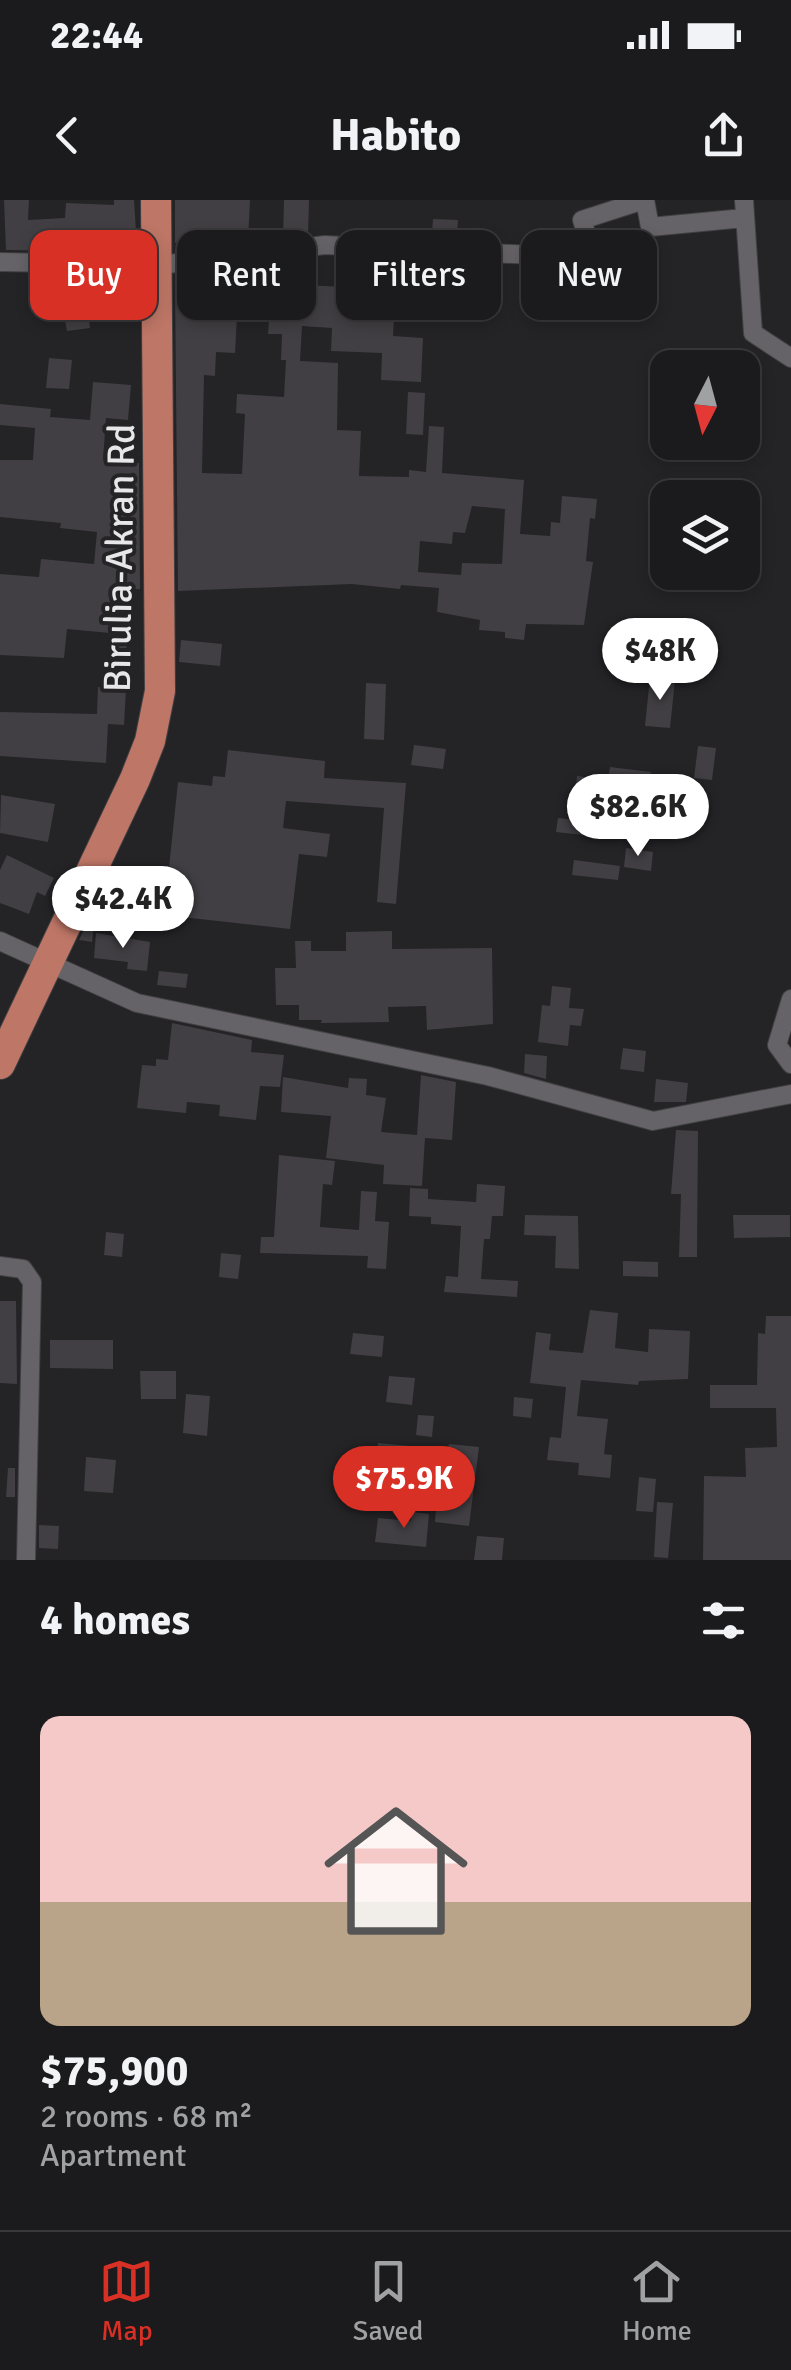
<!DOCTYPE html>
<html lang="en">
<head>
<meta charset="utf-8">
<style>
	body { margin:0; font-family:Signika,sans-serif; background:#242325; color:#f1f3f6; height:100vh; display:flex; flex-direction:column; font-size:38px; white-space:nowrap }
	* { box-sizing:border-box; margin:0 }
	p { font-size:32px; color:#a0a1a3 }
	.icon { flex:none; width:55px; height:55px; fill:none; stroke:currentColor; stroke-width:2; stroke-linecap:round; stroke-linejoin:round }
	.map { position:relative; height:1360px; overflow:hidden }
	.sheet { display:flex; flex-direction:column; background:#1b1a1c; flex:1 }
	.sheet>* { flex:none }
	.banner { position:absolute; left:30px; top:30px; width:732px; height:90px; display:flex; gap:20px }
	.needle { width:65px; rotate:186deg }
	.tools { position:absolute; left:650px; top:150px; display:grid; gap:20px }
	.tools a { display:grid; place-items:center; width:110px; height:110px; border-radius:20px; background:#1b1a1c; box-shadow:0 5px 15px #0003,0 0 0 2px #39383b; font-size:50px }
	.price { position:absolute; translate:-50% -85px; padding:0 22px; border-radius:35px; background:#fff; color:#222; font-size:32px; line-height:65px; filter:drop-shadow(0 2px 5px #0008) }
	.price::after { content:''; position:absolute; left:50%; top:60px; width:30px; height:22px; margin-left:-15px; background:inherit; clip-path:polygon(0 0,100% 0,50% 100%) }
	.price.active { background:#d93025; color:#fff }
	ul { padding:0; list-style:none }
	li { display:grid; align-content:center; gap:20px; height:530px; padding:0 40px }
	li+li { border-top:2px solid #39383b }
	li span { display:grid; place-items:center; height:310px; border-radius:20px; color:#555 }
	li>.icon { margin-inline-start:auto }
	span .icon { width:180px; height:180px; fill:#fffc; stroke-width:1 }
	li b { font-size:42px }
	h2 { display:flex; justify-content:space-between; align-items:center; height:120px; padding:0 40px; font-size:42px }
	.chip { padding:0 35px; border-radius:20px; background:#1b1a1c; box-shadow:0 5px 15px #0003,0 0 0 2px #39383b; font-size:35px; line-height:90px }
	.chip.active { background:#d93025; color:#fff }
	.status { display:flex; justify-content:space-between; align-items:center; height:70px; padding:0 50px; background:#1b1a1c; direction:ltr }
	.status svg { height:28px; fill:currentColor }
	header { display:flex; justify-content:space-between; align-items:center; height:130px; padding:0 40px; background:#1b1a1c; font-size:45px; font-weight:700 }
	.dock { display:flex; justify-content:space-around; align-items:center; height:140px; border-top:2px solid #39383b; background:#1b1a1c; font-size:28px; color:#a0a1a3 }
	.dock a { display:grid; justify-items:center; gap:5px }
	.dock .active { color:#d93025 }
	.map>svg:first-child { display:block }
</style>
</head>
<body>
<div class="status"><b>22:44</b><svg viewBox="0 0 49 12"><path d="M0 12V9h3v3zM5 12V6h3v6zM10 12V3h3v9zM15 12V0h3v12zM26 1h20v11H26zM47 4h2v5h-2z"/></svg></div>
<header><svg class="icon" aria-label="back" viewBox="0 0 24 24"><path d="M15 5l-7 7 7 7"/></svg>Habito<svg class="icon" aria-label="share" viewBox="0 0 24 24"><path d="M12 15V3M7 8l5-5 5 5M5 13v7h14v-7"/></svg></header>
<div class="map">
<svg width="791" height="1360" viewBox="0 0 791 1360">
	<rect width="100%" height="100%" fill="#242326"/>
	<path fill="#413f43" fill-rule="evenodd" d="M4,0H29L28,20L65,18L66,3L114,5V0H134L137,47L132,52L6,50Z
		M175,0H250L248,42L175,43Z
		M284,0H309L308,35L283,38Z
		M433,19L458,20L457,34L432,33Z
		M305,60L304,85L364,88L365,68L411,70L410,99L395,98L393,136L423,138L421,182L381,180L382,153L331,151L332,128L302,126L300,161L338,163L337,230L361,231L359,276L409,277V270L426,272L429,226L444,227L442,273L524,280L520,334L550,336L551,322L560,323L562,296L597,299L595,319L590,318L586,361L593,362L584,425L526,424L524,440L505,438V432L479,430L480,420L437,412L439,388L401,385L400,389L352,384L178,391L175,86L197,88L196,106L213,107V115L237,116L235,153L216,152L215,176L204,175L202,273L242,274L245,214L236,213L237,194L284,197L286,160H281L282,134H268L270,106L255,105L257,76L219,74V70ZM472,306L505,309L502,364L462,363L461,375L418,372L420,341L452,344L453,332L465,333Z
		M52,75L132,77L131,84L138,85V99L128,98L130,111L88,114L90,128L67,131L62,105H54Z
		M49,158L72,160L69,189L46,188Z
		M93,182L131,185L128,220L106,218L103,260L139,263L140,389H132L126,453L109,452L110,433L67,429L64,458L0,455V374L39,377L41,359L94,364L97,332L60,328L61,323L0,317V260H33L35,228L0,225V204L51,209L50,217L90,220Z
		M408,192L425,193L423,235L406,234Z
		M181,440L222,444L220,466L179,462Z
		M650,477L675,480L670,528L645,526Z
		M366,483L386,484L384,540L364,539Z
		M98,487L126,488L124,525L108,524L106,563L0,556V512L97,514Z
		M414,545L446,549L443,569L411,565Z
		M698,546L716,548L712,580L694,578Z
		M228,550L325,561L324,578L406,583L396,704L377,702L384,608L286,601L283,628L330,634L327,657L299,654L290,729L164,715L178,582L212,586L213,576L225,577Z
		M610,567L651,572L641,614L574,606L577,576L608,580Z
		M1,595L55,604L48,642L0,633Z
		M558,618L585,621L583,635L556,632Z
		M626,648L653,652L651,671L624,667Z
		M7,655L54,678L45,696L37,692L29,714L0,703V670Z
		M574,660L620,666L618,680L572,675Z
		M96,705L92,742L79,740Z
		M392,731V749L492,748L493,824L427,830L426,806L388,807L389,822L321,823L322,820H299V805H276L275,768H296L295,741H311V751H346V732Z
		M96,733L150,742L147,771L127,769L128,762L94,758Z
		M159,771L188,774L186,788L157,785Z
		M552,786L571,788L569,808L584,809L581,826L570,825L568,846L538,842L542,805L550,806Z
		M172,823L252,840L251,852L284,855L280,887L260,886L256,920L219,916L220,905L187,902L186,913L137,908L142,865L156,866V859L168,860Z
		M623,848L646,851L644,872L620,869Z
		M525,854L547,856L546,879L524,873Z
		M421,875L456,882L452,940L425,938L422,986L383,984L384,965L326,958L331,916L281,912L283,877L348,888L349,878L367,879L366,895L386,898L381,932L417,935Z
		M656,879L688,883L686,902H654Z
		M676,930L698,931L697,1057H679L681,994H671Z
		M279,955L335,961L332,985L323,984L320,1027L359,1030L361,991L377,992L375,1021L389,1022L386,1069L367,1068L368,1056L260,1053L261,1037H274Z
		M477,984L505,986L503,1016H492L490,1039H484L481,1079L518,1081L517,1097L444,1092L446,1076L458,1077L461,1026L431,1024V1017L409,1016L410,988L428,989V999L476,1002Z
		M525,1015L578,1016L579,1069L555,1068L556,1036L524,1035Z
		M733,1015H790V1037L734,1038Z
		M106,1032L124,1034L122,1057L104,1055Z
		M221,1053L241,1055L238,1079L219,1077Z
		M623,1061L658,1062V1077L623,1076Z
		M0,1101H16L17,1184L0,1183Z
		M590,1110L618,1113L615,1148L648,1152L649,1129L690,1131L688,1179L639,1181L638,1185L581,1180L577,1216L608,1219L604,1254L612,1255L610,1278L578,1275L579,1263L547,1260L550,1237L561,1238L566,1187L530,1183L536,1132L551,1134L549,1150L583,1153Z
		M766,1116H791V1360H703L704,1276L746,1277L745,1248L777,1247L776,1208H710V1185H757L758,1133L765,1134Z
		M353,1133L384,1136L382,1157L350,1154Z
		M50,1140H113V1169L50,1168Z
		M140,1171H176V1199H141Z
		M389,1176L415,1178L412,1205L386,1202Z
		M186,1194L210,1196L207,1236L183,1233Z
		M514,1197L533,1199L531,1218L513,1216Z
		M418,1215L434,1216L432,1237L416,1235Z
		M378,1243L420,1247L419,1264L376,1260Z
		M449,1244L479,1247L469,1326L435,1322L437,1294H444Z
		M86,1257L116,1260L113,1293L84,1291Z
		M8,1268H15V1297H6Z
		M639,1277L656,1279L653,1312L636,1311Z
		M657,1302L673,1303L668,1358L654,1357Z
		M412,1312L429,1314L426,1347L375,1342L378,1318L411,1321Z
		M39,1325L59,1326L58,1349L39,1348Z
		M477,1336L504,1338L502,1360H474Z"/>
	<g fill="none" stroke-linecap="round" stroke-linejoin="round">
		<g stroke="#414043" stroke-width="20">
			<path id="street" d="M645,0L650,27L744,18
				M744,0L753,133L791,158
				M0,62L160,65L325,45L594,58L582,20L644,0
				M0,741L137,803L488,876L653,921L791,894
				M791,799L777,845L791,864
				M0,1066L23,1069L32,1082L26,1360"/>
		</g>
		<g stroke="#414043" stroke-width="32">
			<path id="highway" d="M0,864L135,579L150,541L160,491L156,0"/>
		</g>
		<use href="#street" stroke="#656367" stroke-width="18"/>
		<use href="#highway" stroke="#be7666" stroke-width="30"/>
	</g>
	<g text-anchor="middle" stroke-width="8" stroke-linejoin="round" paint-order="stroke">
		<g font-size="38" fill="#e7e6e8" stroke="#242326">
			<text transform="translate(119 358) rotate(-89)" y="13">Birulia-Akran Rd</text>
		</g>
	</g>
</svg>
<div class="tools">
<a><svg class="needle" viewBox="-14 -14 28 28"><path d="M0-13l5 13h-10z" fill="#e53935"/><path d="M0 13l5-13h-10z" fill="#a0a1a3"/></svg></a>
<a><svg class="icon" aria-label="layers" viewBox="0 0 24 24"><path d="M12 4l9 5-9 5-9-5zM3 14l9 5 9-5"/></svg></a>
</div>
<b class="price" style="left:660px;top:503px">$48K</b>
<b class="price" style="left:638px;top:659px">$82.6K</b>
<b class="price" style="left:123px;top:751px">$42.4K</b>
<b class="price active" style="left:404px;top:1331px">$75.9K</b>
<div class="banner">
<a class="chip active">Buy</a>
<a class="chip">Rent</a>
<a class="chip">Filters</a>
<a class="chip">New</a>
</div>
</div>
<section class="sheet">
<h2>4 homes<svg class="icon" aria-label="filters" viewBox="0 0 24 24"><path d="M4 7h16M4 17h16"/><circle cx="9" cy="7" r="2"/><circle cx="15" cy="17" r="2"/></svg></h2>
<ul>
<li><span style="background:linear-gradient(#f6c9c9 60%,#b9a48a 0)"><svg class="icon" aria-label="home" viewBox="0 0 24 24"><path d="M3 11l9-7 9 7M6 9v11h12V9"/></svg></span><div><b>$75,900</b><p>2 rooms · 68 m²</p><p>Apartment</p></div></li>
</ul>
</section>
<nav class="dock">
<a class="active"><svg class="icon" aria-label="map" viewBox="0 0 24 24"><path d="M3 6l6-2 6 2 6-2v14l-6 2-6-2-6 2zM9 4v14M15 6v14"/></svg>Map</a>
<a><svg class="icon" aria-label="saved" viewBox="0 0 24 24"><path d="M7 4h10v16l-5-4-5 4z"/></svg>Saved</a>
<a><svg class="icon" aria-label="home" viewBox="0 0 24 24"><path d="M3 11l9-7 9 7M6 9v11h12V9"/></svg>Home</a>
</nav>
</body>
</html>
